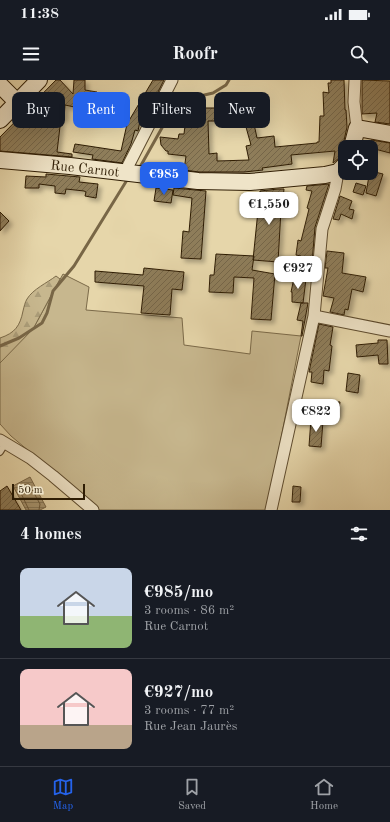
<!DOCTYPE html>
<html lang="en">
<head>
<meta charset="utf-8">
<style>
	body { margin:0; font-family:"Old Standard TT",serif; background:#20242c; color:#f1f3f6; height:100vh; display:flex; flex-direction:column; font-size:15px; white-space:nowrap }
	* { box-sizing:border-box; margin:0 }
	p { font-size:13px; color:#9ea1a6 }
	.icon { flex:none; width:22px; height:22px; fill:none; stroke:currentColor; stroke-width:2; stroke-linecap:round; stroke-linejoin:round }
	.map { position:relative; height:430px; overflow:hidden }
	.panel { display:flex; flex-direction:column; background:#171b24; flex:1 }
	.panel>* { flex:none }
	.banner { position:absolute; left:12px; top:12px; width:366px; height:36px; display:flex; gap:8px }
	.fabs { position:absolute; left:338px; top:60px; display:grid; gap:8px }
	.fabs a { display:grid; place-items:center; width:40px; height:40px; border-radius:8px; background:#171b24; box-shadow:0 4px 16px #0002; font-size:20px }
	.scale { position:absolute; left:12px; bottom:10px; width:73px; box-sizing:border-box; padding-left:4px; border:2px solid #2f1d04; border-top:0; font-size:11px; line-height:14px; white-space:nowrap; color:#2f1d04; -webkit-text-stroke:3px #efe4c8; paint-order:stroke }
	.price { position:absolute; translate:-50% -34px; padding:0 9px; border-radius:8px; background:#fff; color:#222; font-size:13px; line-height:26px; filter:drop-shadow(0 1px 2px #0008) }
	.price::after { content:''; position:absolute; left:50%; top:24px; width:12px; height:9px; margin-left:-6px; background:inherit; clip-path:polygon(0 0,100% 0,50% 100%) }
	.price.selected { background:#2563eb; color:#fff }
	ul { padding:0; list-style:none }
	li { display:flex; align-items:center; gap:12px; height:100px; padding:0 20px }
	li+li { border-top:1px solid #363941 }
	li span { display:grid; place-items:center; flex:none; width:112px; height:80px; border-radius:8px; color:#555 }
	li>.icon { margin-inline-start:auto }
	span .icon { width:48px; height:48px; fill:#fffc; stroke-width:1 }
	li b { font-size:17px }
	h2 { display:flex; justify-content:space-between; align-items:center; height:48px; padding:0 20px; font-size:17px }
	.chip { padding:0 14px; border-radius:8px; background:#171b24; box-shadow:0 4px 16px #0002; font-size:14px; line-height:36px }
	.chip.selected { background:#2563eb; color:#fff }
	.status { display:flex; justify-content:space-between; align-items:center; height:28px; padding:0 20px; background:#171b24; direction:ltr }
	.status svg { height:11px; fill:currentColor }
	header { display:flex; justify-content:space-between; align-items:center; height:52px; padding:0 20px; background:#171b24; font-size:18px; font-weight:700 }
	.tabs { display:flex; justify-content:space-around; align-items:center; height:56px; border-top:1px solid #363941; background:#171b24; font-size:11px; color:#9ea1a6 }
	.tabs a { display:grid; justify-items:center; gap:2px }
	.tabs .selected { color:#2563eb }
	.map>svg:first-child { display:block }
</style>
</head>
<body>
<div class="status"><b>11:38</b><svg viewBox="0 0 49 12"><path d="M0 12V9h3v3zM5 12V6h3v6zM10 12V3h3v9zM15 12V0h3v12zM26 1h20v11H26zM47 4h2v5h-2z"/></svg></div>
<header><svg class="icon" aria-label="menu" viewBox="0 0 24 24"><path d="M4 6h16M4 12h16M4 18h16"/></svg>Roofr<svg class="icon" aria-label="search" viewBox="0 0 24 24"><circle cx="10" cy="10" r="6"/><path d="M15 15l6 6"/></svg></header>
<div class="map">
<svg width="390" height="430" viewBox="0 0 390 430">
	<defs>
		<pattern id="forest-firs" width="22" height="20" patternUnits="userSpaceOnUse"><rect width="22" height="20" fill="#c7b78e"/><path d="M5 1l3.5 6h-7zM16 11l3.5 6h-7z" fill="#ab9d79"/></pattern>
		<pattern id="water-rules" width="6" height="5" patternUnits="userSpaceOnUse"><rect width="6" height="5" fill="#a89772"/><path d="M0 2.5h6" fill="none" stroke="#897b5b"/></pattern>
		<pattern id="building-hatch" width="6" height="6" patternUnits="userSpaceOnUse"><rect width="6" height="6" fill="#8e7d5a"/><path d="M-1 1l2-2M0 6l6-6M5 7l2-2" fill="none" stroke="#746648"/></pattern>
		<filter id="shadow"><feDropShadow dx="3.5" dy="3.5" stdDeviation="2" flood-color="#0004"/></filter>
	</defs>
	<rect width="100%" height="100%" fill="#e6d6aa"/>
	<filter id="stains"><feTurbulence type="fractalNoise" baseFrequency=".005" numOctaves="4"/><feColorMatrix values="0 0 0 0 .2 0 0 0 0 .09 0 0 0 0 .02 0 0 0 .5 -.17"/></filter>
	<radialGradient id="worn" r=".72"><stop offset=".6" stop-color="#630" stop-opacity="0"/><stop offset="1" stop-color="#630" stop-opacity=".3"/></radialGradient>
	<path fill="#c7b78e" stroke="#7b6a49" d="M63,194L89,207L86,230L182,238L184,265L250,274L252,251L301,256L267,430H99L11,356L0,344V281L33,249Z"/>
	<path fill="url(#forest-firs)" stroke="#7b6a49" d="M56,196L60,199L33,249L0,283V258C15,253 20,246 23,231C24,227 25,222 27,219C33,209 47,203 56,196Z"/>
	<path fill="url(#water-rules)" stroke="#786646" d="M30,397L46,427L40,430H26L13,406Z"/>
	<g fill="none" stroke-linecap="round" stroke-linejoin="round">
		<path stroke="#6c5a3b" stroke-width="1" d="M29,430L19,409L20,407L27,404H29L40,424L39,430"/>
		<path stroke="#786646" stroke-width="3" d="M140,87L172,30L187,19L213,13L226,5L229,0
			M0,266L19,258L42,243L47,233L53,211L74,186L127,100"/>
	</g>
	<path fill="url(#building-hatch)" stroke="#2f1d04" filter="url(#shadow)" d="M56,0H60L73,14L74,0H85V10L97,12L95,22L81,18L79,28L65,25L64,39L61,38L57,72L72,74V77L0,71V57Z
		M153,0H164L143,42L140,41L138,51L135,50L131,64L122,83L92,79L93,75L73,72L75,64L121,71L127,44Z
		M331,0H344L345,30H346L347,47L343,65L345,76L339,78L333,83L335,71L291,75L292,84L262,88L263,90L244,92H199L184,90L186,76L168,74V71H166L161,65L160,57L178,59L179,54H184L187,28H215V41H208L209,74L217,73V81L249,80L246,66L251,65L246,47L254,44L257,58L274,56L275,67L317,63V62H319L320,36H324L323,12L329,13L328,3H331Z
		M362,0L390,1V44L375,42L377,33L362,34Z
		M371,60L390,63V73L371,68Z
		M371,91L383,94L376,116L366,113L369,96L371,97Z
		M46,94L80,97L79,102L98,104L96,118L85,116L86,112L84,111L66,109L65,114L55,113V106L39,104V108H25L26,96L46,97Z
		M356,103L366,106L363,115L353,112Z
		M329,104L315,147L312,183L300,182L301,176L296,175L298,160L301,161L309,129L307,128L312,111L306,110L307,106Z
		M156,108L173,110L171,123L154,121Z
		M174,108L206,111L201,179L181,178L183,151L189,152L192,118L173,115Z
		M278,109H284L282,130H281L278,182L253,180L260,111Z
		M340,116L352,121L349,129L354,130L352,139L341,134L339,140L333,139Z
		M0,132L9,141L0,151Z
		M327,171L344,173L342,193L366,197L363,212L352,209L348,230L345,229L344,235L330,232L334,218L323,216L328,188H325Z
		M216,174L254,176L252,190L275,194L271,240L251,239L254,198L234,197L233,213L209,212L210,195H214Z
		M144,188L184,192L182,210L172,209L170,235L141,233L144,206L95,202V191L143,195Z
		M294,198L306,199L303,223L292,222V212H291Z
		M301,223H308L302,256H301L303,241L297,240Z
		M319,244L333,247L330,265L332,266L329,291L324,290L323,304L311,302L312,292H309Z
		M378,260H387L388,284H379L378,275L357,277L356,265L378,263Z
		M348,293L360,295L358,313L346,311Z
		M325,320L340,322L338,336L323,335Z
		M311,339L323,341L321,367L309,366Z
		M7,406L21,430H0V411Z
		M293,406L301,407L300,422H292Z"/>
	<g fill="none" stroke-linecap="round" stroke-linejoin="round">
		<g stroke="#5d4b2e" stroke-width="8">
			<path id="lane" d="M0,372L5,364"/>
		</g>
		<g stroke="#5d4b2e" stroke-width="13">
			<path id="street" d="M355,0L354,22L357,48
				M125,92L172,0
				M314,236L390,251
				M0,360L30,378L53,396L93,430
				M271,430L314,236L322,149L335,109L338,92"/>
		</g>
		<g stroke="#2f1d04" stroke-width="18">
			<path id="secondary" d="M0,5L17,22
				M0,40L39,0
				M352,67L357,48L390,54
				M0,80L70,86L198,101L250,102L325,95L338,92L345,85"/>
		</g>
		<use href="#lane" stroke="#efe4c8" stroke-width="5.5"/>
		<use href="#street" stroke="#efe4c8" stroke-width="11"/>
		<use href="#secondary" stroke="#efe4c8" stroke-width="16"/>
	</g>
	<g text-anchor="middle" stroke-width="3.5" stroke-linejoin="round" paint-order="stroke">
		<g font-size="14" fill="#2f1d04" stroke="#efe4c8">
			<text transform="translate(85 88) rotate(6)" y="5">Rue Carnot</text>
		</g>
	</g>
	<rect width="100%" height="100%" filter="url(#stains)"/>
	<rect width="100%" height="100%" fill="url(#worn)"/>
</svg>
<div class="fabs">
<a><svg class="icon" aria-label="locate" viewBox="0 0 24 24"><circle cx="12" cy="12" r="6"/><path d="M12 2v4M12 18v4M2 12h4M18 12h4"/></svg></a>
</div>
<div class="scale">50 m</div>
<b class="price selected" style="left:164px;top:116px">€985</b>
<b class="price" style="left:269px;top:146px">€1,550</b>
<b class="price" style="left:298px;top:210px">€927</b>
<b class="price" style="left:316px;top:353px">€822</b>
<div class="banner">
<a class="chip">Buy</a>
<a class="chip selected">Rent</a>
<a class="chip">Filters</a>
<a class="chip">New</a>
</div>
</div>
<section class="panel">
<h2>4 homes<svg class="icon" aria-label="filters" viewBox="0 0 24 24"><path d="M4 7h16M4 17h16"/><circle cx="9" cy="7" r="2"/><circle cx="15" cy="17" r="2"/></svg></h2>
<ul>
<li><span style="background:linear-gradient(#c9d6e8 60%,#8fb573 0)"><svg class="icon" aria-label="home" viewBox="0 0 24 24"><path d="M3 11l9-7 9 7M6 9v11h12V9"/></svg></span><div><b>€985/mo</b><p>3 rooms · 86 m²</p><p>Rue Carnot</p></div></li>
<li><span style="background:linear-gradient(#f6c9c9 70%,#b9a48a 0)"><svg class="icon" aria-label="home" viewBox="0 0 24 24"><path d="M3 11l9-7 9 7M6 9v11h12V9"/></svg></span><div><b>€927/mo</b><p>3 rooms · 77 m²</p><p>Rue Jean Jaurès</p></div></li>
</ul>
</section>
<nav class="tabs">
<a class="selected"><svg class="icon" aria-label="map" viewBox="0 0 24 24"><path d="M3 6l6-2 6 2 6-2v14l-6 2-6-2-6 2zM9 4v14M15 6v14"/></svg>Map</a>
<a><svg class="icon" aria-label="saved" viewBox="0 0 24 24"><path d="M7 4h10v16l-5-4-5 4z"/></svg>Saved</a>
<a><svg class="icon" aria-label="home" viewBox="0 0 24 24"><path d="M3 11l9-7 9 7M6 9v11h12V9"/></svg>Home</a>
</nav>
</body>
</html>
